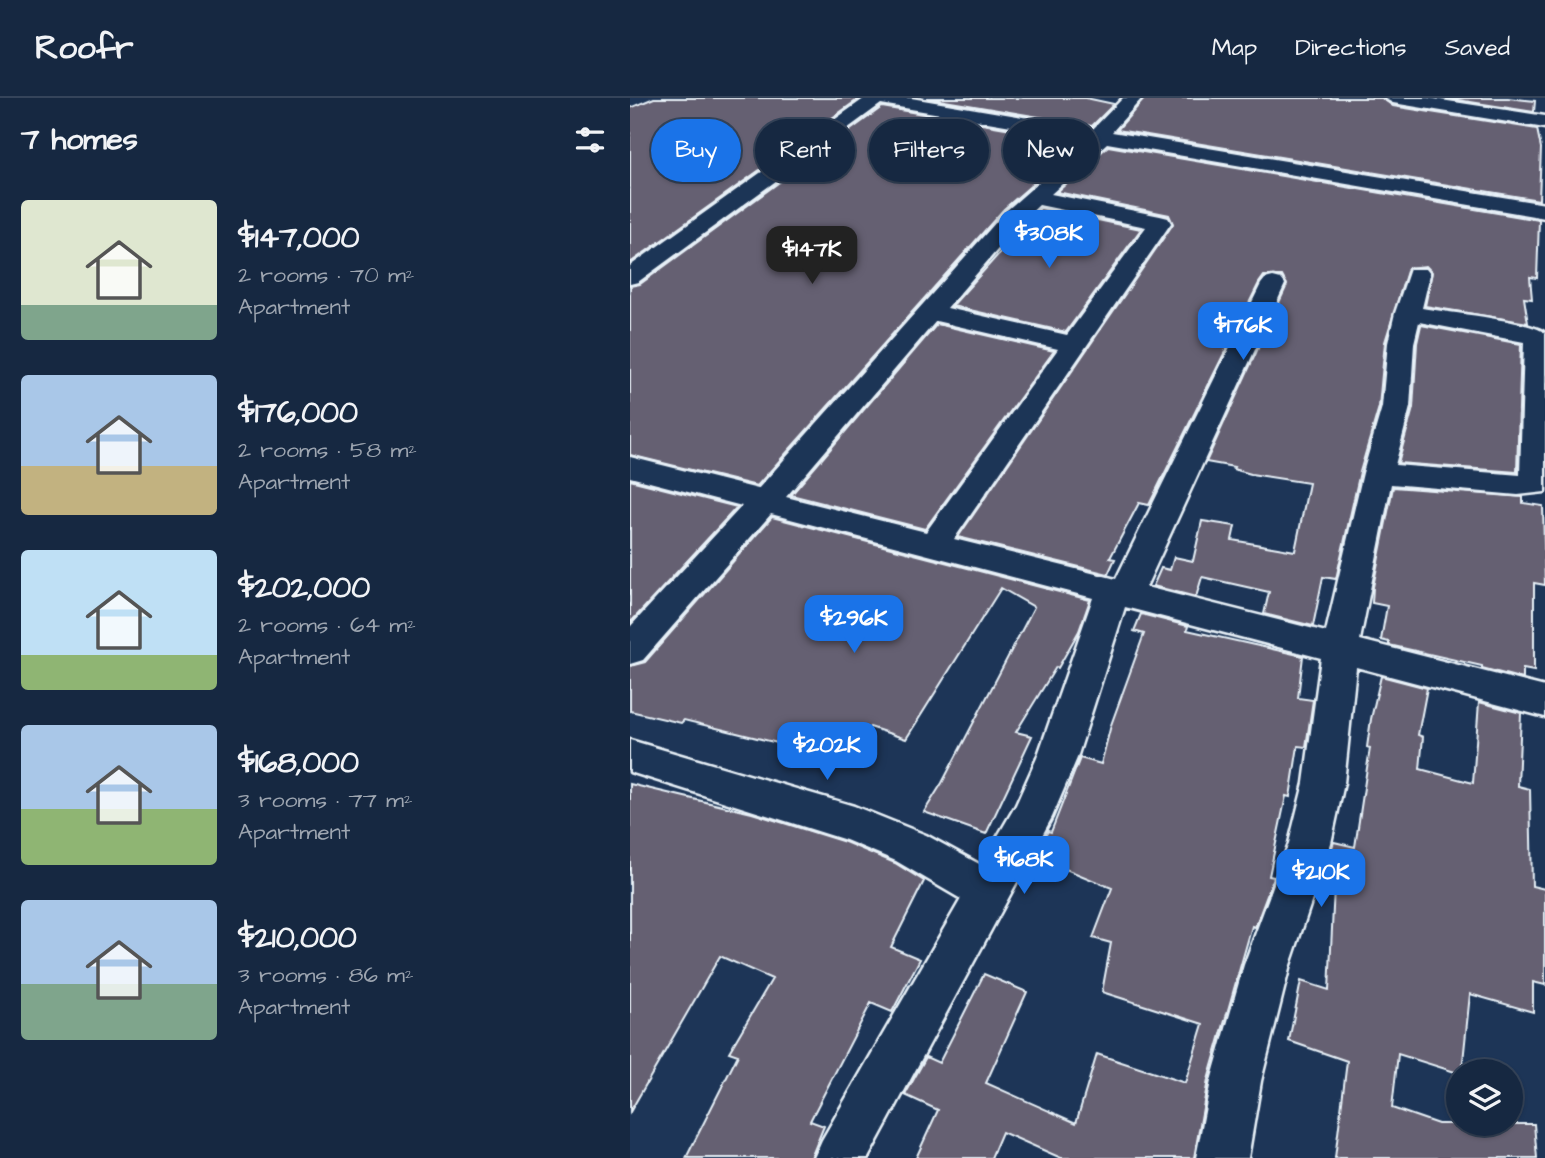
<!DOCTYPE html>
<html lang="en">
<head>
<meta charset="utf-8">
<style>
	body { margin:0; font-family:"Architects Daughter",sans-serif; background:#23344c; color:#f1f3f6; height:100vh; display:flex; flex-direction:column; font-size:26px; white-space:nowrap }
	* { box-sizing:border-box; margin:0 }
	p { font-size:23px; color:#9ea6b1 }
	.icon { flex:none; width:38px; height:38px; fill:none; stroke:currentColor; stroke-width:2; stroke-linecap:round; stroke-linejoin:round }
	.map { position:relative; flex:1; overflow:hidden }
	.sheet { display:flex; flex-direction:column; background:#162841; width:630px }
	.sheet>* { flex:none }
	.banner { position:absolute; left:21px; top:21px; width:665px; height:63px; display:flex; gap:14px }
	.fabs { position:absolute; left:816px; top:961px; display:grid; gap:14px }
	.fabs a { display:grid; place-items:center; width:77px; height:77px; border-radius:50%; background:#162841; box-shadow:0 2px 5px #0004,0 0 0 2px #35445a; font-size:35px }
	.price { position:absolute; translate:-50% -60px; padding:0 16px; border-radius:14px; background:#1a73e8; color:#fff; font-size:23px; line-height:46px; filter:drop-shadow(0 2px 4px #0008) }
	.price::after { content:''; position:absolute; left:50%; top:42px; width:21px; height:16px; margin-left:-10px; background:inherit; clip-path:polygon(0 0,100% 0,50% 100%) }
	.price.on { background:#222; color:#fff }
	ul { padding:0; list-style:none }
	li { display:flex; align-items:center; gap:21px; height:175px; padding:0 21px }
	li span { display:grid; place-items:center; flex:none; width:196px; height:140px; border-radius:7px; color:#555 }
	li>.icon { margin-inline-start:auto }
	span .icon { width:84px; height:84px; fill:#fffc; stroke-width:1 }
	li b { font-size:30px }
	h2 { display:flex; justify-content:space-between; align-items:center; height:84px; padding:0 21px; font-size:30px }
	.chip { padding:0 24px; border-radius:32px; background:#162841; box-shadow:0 2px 5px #0004,0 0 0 2px #35445a; font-size:24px; line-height:63px }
	.chip.on { background:#1a73e8; color:#fff }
	header { display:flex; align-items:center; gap:42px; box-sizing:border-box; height:98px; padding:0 35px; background:#162841; border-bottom:2px solid #35445a }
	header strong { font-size:33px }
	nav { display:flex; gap:38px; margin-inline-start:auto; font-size:24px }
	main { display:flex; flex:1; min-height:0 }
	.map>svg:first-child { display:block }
</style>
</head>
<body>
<header>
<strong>Roofr</strong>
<nav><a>Map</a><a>Directions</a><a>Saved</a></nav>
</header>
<main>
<section class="sheet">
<h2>7 homes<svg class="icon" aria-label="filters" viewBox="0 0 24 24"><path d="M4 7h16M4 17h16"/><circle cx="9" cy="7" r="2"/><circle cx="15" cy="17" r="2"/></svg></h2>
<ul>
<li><span style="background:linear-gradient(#dfe7d0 75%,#7fa58c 0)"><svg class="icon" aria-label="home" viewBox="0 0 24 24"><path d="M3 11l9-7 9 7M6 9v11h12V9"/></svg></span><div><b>$147,000</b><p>2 rooms · 70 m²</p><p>Apartment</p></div></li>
<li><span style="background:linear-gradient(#a9c7e8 65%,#c2b280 0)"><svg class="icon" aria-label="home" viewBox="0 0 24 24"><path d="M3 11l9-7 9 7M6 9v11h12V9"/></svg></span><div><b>$176,000</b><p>2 rooms · 58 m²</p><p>Apartment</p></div></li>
<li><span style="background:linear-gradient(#bfe0f5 75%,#8fb573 0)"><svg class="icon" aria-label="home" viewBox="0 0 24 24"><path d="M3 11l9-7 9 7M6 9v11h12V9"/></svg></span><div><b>$202,000</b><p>2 rooms · 64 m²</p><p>Apartment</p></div></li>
<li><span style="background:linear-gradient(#a9c7e8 60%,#8fb573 0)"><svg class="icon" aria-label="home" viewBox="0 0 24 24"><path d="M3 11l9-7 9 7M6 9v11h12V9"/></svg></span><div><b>$168,000</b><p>3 rooms · 77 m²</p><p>Apartment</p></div></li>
<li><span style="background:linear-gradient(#a9c7e8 60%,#7fa58c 0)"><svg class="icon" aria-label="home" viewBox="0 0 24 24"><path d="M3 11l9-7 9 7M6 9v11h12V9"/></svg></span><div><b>$210,000</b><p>3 rooms · 86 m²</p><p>Apartment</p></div></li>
</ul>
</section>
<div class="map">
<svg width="915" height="1060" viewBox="0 0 915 1060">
	<rect width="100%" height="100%" fill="#1d3557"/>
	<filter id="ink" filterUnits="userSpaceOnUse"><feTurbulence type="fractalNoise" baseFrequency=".0143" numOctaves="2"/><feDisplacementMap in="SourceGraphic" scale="14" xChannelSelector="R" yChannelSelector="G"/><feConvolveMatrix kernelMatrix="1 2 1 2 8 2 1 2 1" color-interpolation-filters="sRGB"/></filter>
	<g filter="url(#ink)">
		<path fill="#656072" stroke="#e8f1f8" stroke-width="2" d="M24,0H230L0,165V10Z
			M297,0H456L484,6L462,28Z
			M515,0H752L763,8L907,31L911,50L909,102L487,32Z
			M815,0H878L905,3L904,14Z
			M252,9L452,43L374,111L127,388L0,357V188L10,186Z
			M478,48L909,122L907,180L900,179L902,201L894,200L898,225L795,208L802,174L796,168L778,170L755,244L749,309L730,374L706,481L693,479L683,528L634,516L639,494L572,479L566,499L523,488L531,470L540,472L544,459L563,463L572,423L605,428L602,442L665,453L679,385L621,376L603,371L604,369L576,364L657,187L652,178H634L629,185L519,407L509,405L480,460L485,461L478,476L328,439L543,126L539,117L427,94Z
			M410,110L511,131L436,234L322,208Z
			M307,226L424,253L295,431L161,397Z
			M791,227L891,246L887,374L768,365L783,310L787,245Z
			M0,382L107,409L0,525Z
			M763,389L893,399V405L913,408L915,487L904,485V573L893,571V581L852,570V568L759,547V544L751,542L757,508L742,505L743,489Z
			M142,419L460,502L449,533L428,570L426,569L386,634L402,638L356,736L294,714L312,685L404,509L371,490L276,641L240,629L221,663L54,622L51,625L0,613V568L15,564Z
			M511,516L558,528L557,532L673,558L668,600L683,602L676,649L668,648L660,699L656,698L639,778L644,779L625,829L622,828L578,982L564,1060H431L372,1034L361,1060H286L308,1012L275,997L296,959L309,965L354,876L397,894L356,985L446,1025L467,956L555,985L573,926L472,894L481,845L463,840L482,790L404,758L418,733L421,734L450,660L471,666L481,627L514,536L504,533Z
			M751,578L797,590L788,637L793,639L790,671L843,685L849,604L891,615L888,688L900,691L902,788L915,791V887L903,884V914L840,896L832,973L828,975L768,956L762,1010L808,1026H904L907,1060H705L717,963L659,943L671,883L699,892L704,789L695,787L699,758L704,744L725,749L740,650L737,649L741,621Z
			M0,686L122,715L215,744L265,765L294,783L261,849L290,861L262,914L241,905L180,1023L194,1028L181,1060H56L108,957L99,954L142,881L90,858L0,1014Z"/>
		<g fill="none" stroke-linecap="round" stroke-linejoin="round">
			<g stroke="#e8f1f8" stroke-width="5">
				<path id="street" d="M235,0H281L463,31L493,0H512L482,34L915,106V120L477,45L421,96L530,118L538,120L541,125L324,441L486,481L631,186L635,181L643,179L651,181L655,186L516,489L696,534L733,375L752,309L758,245L765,215L780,171H796L800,176L792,210C814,214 902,223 915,235V394L888,397L761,386L730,542L915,589V619L726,569L714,685L701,745L660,867L631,983L618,1060H566L581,983L614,867L659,745L674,685L691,560L495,509L447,660L422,719L238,1060H184L192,1042L331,801L266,763L216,742L0,674V642L224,708L296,737L351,767L386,707L407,660L463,500L141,416L13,562L0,566V529L112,408L0,379V359L128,391L376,113L458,41L251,6L8,184L0,186V168ZM409,107L516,129L437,237L317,210L392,123ZM306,223L428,251L296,434L156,399ZM789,224L894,244L890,377L765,367L780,309L784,245Z
					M754,0H798L915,18V30L763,5Z"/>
			</g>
			<use href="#street" fill="#1d3557" fill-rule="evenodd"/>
		</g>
	</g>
</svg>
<div class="fabs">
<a><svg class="icon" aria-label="layers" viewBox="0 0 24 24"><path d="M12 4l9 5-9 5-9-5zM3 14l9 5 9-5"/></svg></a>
</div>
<b class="price" style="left:419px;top:172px">$308K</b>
<b class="price on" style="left:182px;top:188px">$147K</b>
<b class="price" style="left:613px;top:264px">$176K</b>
<b class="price" style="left:224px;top:557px">$296K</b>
<b class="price" style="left:197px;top:684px">$202K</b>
<b class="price" style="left:394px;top:798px">$168K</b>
<b class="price" style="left:691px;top:811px">$210K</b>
<div class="banner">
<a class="chip on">Buy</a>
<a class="chip">Rent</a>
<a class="chip">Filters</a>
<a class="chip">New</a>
</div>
</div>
</main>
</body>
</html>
